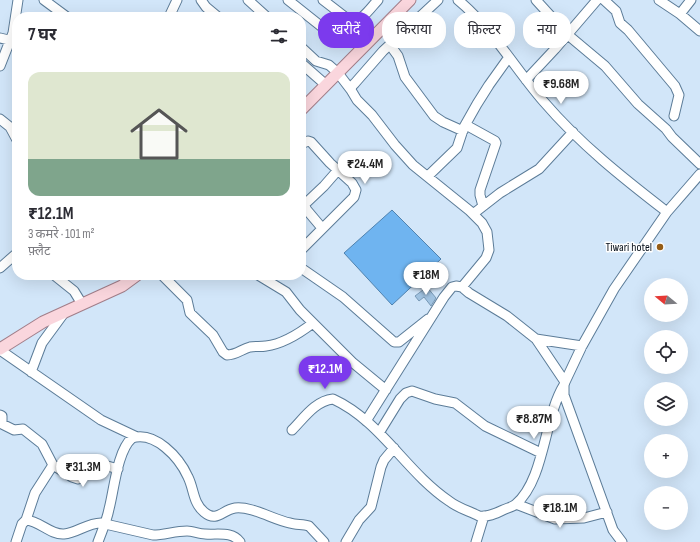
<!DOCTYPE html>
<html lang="hi">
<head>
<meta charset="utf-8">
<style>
	body { margin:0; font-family:"Sofia Sans Condensed","Noto Sans Devanagari",sans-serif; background:#f2f2f3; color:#2b2b33; height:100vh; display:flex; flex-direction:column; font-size:15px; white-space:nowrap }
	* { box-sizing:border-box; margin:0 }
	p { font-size:13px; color:#7c7c81 }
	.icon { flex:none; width:22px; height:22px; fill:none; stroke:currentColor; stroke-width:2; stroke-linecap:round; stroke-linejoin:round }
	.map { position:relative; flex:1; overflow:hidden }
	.details { position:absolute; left:12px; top:12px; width:294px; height:268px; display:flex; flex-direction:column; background:#fff; border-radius:16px; box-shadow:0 4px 16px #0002 }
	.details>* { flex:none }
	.top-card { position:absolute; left:318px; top:12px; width:322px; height:36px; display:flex; gap:8px }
	.needle { width:26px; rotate:288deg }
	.tools { position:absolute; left:644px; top:278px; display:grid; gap:8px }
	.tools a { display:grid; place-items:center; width:44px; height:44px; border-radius:50%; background:#fff; box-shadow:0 4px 16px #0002; font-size:20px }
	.price { position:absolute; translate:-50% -34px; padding:0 9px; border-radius:14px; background:#fff; color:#222; font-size:13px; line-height:26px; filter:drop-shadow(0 1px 2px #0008) }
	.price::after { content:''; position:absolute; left:50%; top:24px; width:12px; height:9px; margin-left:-6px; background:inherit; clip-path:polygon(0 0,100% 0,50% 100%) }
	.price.selected { background:#7c3aed; color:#fff }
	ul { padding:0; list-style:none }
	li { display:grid; align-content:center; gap:8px; height:212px; padding:0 16px }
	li+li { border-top:1px solid #e1e1e2 }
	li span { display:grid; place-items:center; height:124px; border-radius:12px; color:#555 }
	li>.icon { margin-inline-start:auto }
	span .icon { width:72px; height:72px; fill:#fffc; stroke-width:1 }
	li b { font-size:17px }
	h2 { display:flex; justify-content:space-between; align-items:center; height:48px; padding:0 16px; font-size:17px }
	.tag { padding:0 14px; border-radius:16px; background:#fff; box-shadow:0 4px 16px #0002; font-size:14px; line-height:36px }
	.tag.selected { background:#7c3aed; color:#fff }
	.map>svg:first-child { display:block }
</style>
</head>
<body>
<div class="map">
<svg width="700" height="542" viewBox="0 0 700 542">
	<rect width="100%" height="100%" fill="#d2e6f9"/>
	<path fill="#6fb4f0" stroke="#4f82af" d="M392,210L441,259L392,305L344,253Z"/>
	<path fill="#a0c2e0" stroke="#7899b6" d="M427,287L436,298L431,306L424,297L419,301L415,296Z"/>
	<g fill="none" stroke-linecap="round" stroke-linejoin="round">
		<g stroke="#5c7c98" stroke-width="11">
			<path id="minor" d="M44,0L67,17
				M201,0L206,7L218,17
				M248,0L267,17
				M288,0L327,31
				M323,0L349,20C361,24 371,7 378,0
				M458,0C492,28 516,70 544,102C580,144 623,178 667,212
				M536,0L568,35L605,66L638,104L666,129L672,137L700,164
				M604,0L616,11L620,23L628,30L675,86L679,95L674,116
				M659,0L680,14L700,31
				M680,14L691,0
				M169,17L177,0
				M0,38L17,42
				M390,45L398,56L405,77L434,116L443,122L463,131
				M301,47L316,61L329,65L338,73L351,90L357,100L372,115L395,145L413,165L470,211L482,223L487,232L489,250L486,258L462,287
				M301,63L326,85
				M0,66L13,33L18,0
				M526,80L555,49L597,0
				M351,90L352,86L355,83L383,51L438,0
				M0,119L10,127L17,140
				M466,125L495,141L496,143L480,190V195L483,206
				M301,144L308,141L311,142L330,163L352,183L356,190L354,197L301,250
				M428,176L457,148L464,127L477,104L489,85L509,57
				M473,214L500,193L539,169L573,132
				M322,228L306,209L305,204L324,186L338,170
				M0,268L17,253
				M301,268L343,297L394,342H399L428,319
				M54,275L74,291L82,304
				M162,275L187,300L190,313L213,335L223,352L227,355C236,355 242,349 250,347C255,346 261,347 266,346C283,344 300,333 313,323
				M258,275L286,292L300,310L352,362L386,390
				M536,339L565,382
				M0,350L101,420L137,437
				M31,372L42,343L64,313
				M0,415L2,416V424L14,430L23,429L42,444L53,465L35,493L26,520
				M366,421L444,297L452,287L456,286L462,287L469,293L507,316L536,339L582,346
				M292,430C304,418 315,401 333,399C381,421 406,472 449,501C458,508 469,511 479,516C488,517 495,514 503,510C507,508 513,507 516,504C545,479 544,417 564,385
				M379,433L400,399L406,393L412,391L435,399L455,403L485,426L541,453
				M53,465L72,477L78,479L90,461L118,469
				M516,504L555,519L584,518L607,512
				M16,542L22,524L26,520C40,521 50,535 64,534C77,533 87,523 101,523L153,535C164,535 175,531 187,531C193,531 199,534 205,534C218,535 232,531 240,542
				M98,542C102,531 107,520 109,509C114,491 117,451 132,438C155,431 179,457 188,477C194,489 193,503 204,512C217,523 222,510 235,508C252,506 274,520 290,523C296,525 303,524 309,526L324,542
				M346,542L359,520L371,507L381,467L384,460L394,448
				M476,542L484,516
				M622,542L613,530L564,395V385L565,382L582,346L614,289L667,212L700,174"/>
		</g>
		<g stroke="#a17e89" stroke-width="13">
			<path id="major" d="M301,110L410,0
				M0,349L43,322L122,286L137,275"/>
		</g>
		<use href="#minor" stroke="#fff" stroke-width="9"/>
		<use href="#major" stroke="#fad6dd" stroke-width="11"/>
	</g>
	<circle fill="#955d17" stroke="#fff" stroke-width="1.5" cx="660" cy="247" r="4"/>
	<g text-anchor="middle" stroke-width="3" stroke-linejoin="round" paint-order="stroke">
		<g font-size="12" fill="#030c17" stroke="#fff" text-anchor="end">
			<text x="652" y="251">Tiwari hotel</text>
		</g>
	</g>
</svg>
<div class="tools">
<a><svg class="needle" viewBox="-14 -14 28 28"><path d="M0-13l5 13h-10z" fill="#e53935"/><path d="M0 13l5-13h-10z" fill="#7c7c81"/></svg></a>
<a><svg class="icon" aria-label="locate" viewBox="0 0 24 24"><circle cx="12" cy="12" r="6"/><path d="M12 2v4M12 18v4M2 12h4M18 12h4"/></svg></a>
<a><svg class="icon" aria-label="layers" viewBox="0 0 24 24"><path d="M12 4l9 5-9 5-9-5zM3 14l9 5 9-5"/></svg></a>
<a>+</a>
<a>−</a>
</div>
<b class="price" style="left:561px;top:105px">₹9.68M</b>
<b class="price" style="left:365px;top:185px">₹24.4M</b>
<b class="price" style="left:426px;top:296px">₹18M</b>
<b class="price selected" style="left:325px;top:390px">₹12.1M</b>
<b class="price" style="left:534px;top:440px">₹8.87M</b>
<b class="price" style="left:83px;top:488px">₹31.3M</b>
<b class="price" style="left:560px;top:529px">₹18.1M</b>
<div class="top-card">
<a class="tag selected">खरीदें</a>
<a class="tag">किराया</a>
<a class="tag">फ़िल्टर</a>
<a class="tag">नया</a>
</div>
<section class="details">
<h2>7 घर<svg class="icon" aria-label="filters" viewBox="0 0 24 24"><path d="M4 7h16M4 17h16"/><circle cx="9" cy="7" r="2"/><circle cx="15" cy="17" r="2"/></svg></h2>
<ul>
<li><span style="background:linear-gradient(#dfe7d0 70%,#7fa58c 0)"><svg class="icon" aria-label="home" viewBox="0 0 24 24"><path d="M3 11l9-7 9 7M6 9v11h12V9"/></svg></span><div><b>₹12.1M</b><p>3 कमरे · 101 m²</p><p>फ़्लैट</p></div></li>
</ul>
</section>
</div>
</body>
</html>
